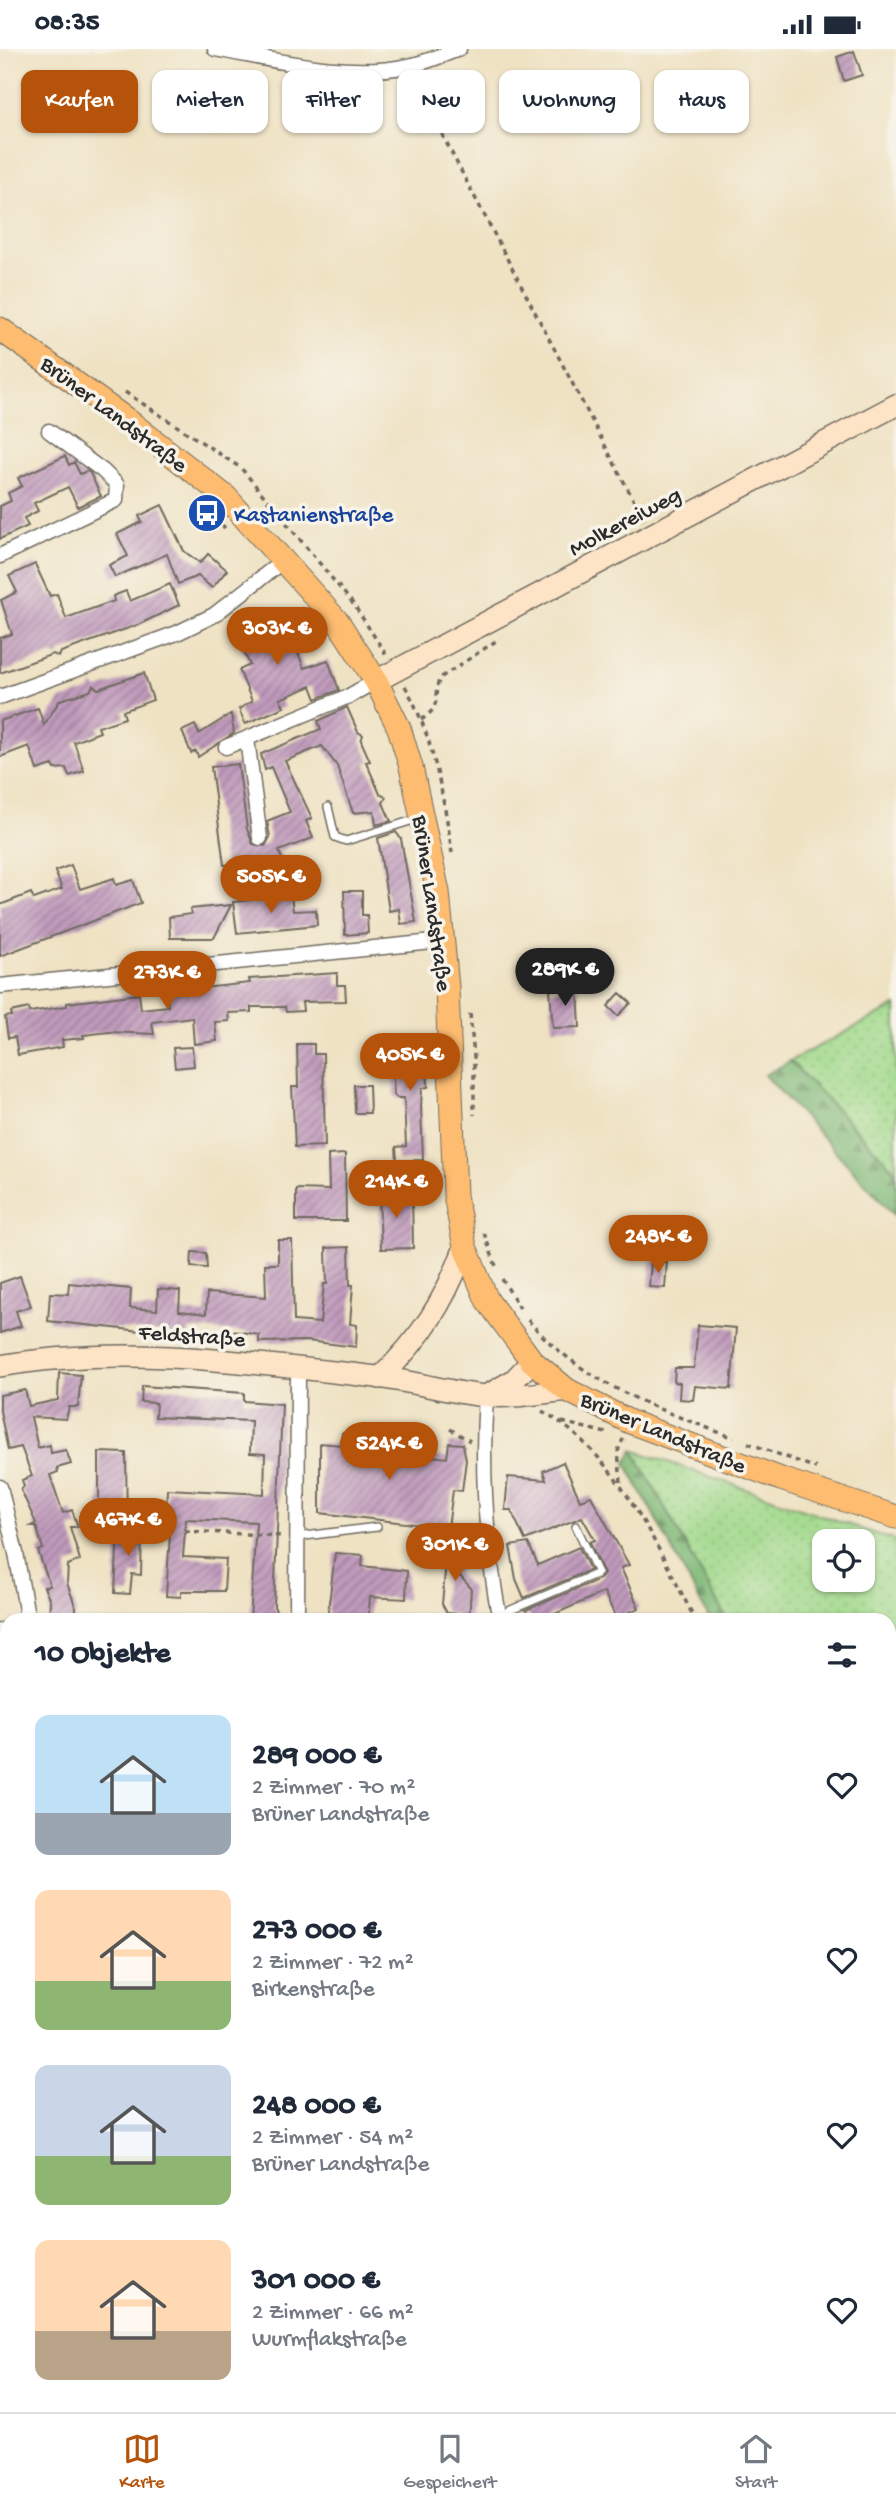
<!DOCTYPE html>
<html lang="de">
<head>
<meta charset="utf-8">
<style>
	body { margin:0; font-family:"Gochi Hand",sans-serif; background:#f6f6f7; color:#1f2937; height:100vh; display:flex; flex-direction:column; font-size:26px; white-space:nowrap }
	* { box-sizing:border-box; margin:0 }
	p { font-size:23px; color:#747a83 }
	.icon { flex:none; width:38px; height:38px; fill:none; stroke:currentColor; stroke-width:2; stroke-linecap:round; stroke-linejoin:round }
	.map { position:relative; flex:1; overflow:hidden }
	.sheet { position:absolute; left:0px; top:1564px; width:896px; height:800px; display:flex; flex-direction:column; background:#fff; border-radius:21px 21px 0 0; box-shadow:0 2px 5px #0004 }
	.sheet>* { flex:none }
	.banner { position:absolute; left:21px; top:21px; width:854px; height:63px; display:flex; gap:14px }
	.controls { position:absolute; left:812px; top:1480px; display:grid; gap:14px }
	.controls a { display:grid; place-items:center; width:63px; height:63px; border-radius:14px; background:#fff; box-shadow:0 2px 5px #0004; font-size:35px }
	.price { position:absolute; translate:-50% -60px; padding:0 16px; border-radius:24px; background:#b45309; color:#fff; font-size:23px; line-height:46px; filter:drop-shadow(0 2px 4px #0008) }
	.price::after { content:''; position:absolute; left:50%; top:42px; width:21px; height:16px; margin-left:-10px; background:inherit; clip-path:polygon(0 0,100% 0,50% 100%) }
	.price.selected { background:#222; color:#fff }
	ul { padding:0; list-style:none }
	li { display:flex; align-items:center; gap:21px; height:175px; padding:0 35px }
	li span { display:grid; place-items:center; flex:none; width:196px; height:140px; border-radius:14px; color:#555 }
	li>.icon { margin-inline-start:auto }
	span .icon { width:84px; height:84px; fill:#fffc; stroke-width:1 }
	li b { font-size:30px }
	h2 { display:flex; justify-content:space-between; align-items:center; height:84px; padding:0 35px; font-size:30px }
	.tag { padding:0 24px; border-radius:14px; background:#fff; box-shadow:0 2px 5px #0004; font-size:24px; line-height:63px }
	.tag.selected { background:#b45309; color:#fff }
	.status { display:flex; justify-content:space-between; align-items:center; height:49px; padding:0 35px; background:#fff; direction:ltr }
	.status svg { height:19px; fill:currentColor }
	.tabs { display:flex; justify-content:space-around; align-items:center; height:98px; border-top:2px solid #e0e1e3; background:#fff; font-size:19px; color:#747a83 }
	.tabs a { display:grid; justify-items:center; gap:4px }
	.tabs .selected { color:#b45309 }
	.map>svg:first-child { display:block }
</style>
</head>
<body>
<div class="status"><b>08:35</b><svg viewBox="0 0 49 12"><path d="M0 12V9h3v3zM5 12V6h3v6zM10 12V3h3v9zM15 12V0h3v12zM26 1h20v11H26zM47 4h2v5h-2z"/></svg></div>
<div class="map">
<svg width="896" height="2363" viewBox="0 0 896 2363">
	<defs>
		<pattern id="grass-dots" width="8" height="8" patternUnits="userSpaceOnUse" patternTransform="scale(1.75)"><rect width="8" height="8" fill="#a0d98b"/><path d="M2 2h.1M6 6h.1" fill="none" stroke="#8aba78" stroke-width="1.8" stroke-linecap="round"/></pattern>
		<pattern id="forest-firs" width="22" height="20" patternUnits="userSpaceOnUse" patternTransform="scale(1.75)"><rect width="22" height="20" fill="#80b977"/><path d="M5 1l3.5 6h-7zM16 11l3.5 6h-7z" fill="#699762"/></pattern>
		<pattern id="building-hatch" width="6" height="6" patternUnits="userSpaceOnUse" patternTransform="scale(1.75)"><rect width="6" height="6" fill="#c09abc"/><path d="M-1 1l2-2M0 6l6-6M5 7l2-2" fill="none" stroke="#9c7e99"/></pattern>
	</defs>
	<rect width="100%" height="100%" fill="#f7f3e8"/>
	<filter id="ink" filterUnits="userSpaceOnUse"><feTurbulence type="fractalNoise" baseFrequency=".0143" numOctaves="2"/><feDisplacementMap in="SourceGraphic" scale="14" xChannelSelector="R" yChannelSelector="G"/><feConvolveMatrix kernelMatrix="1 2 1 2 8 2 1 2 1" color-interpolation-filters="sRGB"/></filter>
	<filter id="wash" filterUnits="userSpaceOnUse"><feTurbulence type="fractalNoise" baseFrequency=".00686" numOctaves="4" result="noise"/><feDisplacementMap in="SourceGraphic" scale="28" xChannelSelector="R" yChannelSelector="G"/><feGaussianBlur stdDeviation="1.57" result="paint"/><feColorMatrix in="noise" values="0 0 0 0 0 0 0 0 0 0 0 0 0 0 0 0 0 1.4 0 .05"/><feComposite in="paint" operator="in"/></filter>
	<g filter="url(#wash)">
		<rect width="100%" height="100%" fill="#efe2c3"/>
		<path fill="url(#grass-dots)" stroke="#66825b" stroke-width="2" fill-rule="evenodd" d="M896,957V1123L790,1012Z
			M633,1401L896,1492V1689H889V1572L727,1571ZM824,1493H863V1531H824Z
			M484,2357H851L855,2363H463Z"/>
		<path fill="url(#forest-firs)" stroke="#567251" stroke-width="2" d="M790,1012L896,1123V1168L765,1026Z
			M633,1401L727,1571H710L626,1414Z
			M889,1689H896V2063L889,2048Z"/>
		<path fill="#a0d98b" stroke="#66825b" stroke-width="2" d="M896,2180V2351L889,2340V2185Z"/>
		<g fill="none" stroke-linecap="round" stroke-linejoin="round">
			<path stroke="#7bbff1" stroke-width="5" d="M889,1967L896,1980
				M889,2169L896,2165
				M413,2363L436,2357"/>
		</g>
		<g id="blocks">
			<path fill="url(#building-hatch)" d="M854,2L862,26L844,32L837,8Z
				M65,407L69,416L74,413L80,425L87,422L90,424L101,447L78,458L68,438L34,454L38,462L24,469L28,477L0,490V457L11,452L8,444L22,437L18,429Z
				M162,456L184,502L200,514L208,505L227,521L212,539L198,527L178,535L167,505L115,528L109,516L128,507L117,485L142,473L139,467Z
				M35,515L50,547L57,545L66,569L114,552L113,547L126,542L130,552L170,535L179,556L140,575L61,603L59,608L53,605L0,624V589L12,585L1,551L17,543L9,527Z
				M285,560L295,581L290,584L304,619L328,611L339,641L316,650L311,637L280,650L284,658L245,675L239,660L252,652L239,621L250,616L235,584Z
				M144,624L153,651L123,662L125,669L98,678L100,683L74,693L84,722L69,727L66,719L55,720L53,716L37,721L29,697L0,708V672L38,659L44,676L60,651L90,642L93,636L98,640Z
				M347,658L358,683L363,686L361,692L370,712L366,713L380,745L386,748L383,754L391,772L376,776L374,762L353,764L337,717L322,697L285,712L312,769L306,772L313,789L279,802L282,810L254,823L251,816H224L211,718L238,715L247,780L253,795L265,797L270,788L267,772L290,763L271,718L265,721L261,705L321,680L318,672Z
				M231,665L234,684L198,708L196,702L191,704L182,682L195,676L199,685Z
				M396,783L401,790L416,873L401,875L399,860L389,862L378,789Z
				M71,816L80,840L114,829L116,836L133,831L141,854L0,907V856L31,844L34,850L62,840L55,822Z
				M344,842H362V866H367L368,884L345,886Z
				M291,846L293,862L316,861L317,876L237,884L233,853Z
				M231,856L214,889H170L169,868L191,865L190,860Z
				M337,924V936H345L346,952L302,953L303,962L286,963L285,958H251V963L228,964L229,972L215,973L217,992L194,995L192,968L152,973L154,985L109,983L83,986L84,989L62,991L63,998L18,1006L15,988L8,989L5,968L12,967L11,963L29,959L30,963L67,957V954L139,945L141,960L168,957L166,943L250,934L249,930Z
				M578,939L580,978L553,979L550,941Z
				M620,944L631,954L618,967L608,957Z
				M426,992L428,1038L422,1039L421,1057L423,1111L397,1112L396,1098L406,1097L404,1049H397L394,1046L391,993Z
				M297,995H314V1005H323L325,1097L295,1098L292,1038H298Z
				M192,998L194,1017L175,1019L173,999Z
				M354,1036H369L370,1064H355Z
				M345,1105L346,1172H296V1140L329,1141L328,1106Z
				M412,1142L413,1199L381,1200L379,1143Z
				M278,1191H292L294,1272L320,1274L324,1235H327L326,1199L349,1198L350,1236H353L350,1275L357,1276L356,1298L307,1292L259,1293V1286L242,1283L189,1280L188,1287L48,1272L50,1244L68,1245L69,1234L131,1240L130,1259L157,1261L158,1240L180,1242L179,1262L206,1265L207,1244L266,1248L265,1215H278Z
				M192,1203L206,1204L207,1219L191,1218Z
				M651,1212L667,1213L665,1239L649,1238Z
				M20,1227L31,1257L16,1262L21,1277L0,1284V1234Z
				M698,1276L736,1279L731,1340L695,1337L693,1351L679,1350L680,1334L674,1333L675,1319H694Z
				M59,1324L81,1326L78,1358H69L66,1370L31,1368L38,1399L50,1396L51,1404L66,1401L71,1415L57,1419L58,1423L50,1426L63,1464L72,1461L78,1478H70L80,1511L68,1516L67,1534L76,1559L75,1572H49L50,1552L44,1538L50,1537L38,1502L43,1500L36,1477H31L36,1474L21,1441L24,1437L22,1431L32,1427L21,1398L8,1401L0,1362V1346L25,1341L29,1357L58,1351Z
				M142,1337L244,1344V1352L282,1355L274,1557L280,1572H250L256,1473L186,1470L183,1508L226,1510L224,1542H181V1548L166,1547L171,1469H166L167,1440L264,1445L265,1405L250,1404L251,1372L155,1368L156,1354L141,1353Z
				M342,1384L377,1388L375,1400L447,1409L449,1394L463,1395L466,1411L462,1442L453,1441L448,1479L320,1464V1394L341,1396Z
				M99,1403L126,1404L127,1479H99Z
				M563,1413L580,1451L591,1447L629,1516L621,1519L639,1559L616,1569L604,1543L548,1568L549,1572H531L526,1561L600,1530L604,1525L590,1493L595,1491L582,1468L525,1491L511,1461H505L508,1428L546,1431L543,1422Z
				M118,1479L142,1480L141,1526L132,1525L130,1545L115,1544Z
				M528,1494L538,1516L579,1498L590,1521L524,1549L516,1530L510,1497Z
				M441,1497L469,1499L468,1510L457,1524L471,1539L469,1572H455L456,1565L447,1564L442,1555L445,1523L440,1516Z
				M335,1504L363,1506L362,1517L407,1522L406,1550L370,1548L368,1572H327Z"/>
		</g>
	</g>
	<g filter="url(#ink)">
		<use href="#blocks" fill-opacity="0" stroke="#706b60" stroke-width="2"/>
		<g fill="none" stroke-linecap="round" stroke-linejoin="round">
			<g stroke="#706b60" stroke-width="10">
				<path id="lane" d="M328,758L335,788L346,792L420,769
					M297,1488L377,1478
					M499,1566L598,1524L576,1477
					M4,2232L7,2250
					M20,2357V2358"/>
			</g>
			<g stroke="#706b60" stroke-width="17">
				<path id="street" d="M215,0C276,11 345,30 408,17C425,14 442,6 459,0
					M0,507L116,451L117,436L103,422L49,382
					M0,648L177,584L214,566L284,511
					M247,690L260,789
					M226,698L349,647L376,632
					M0,937L443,892
					M486,1347C481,1421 486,1498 500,1572
					M0,1438L16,1504L28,1572
					M297,1572L298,1320
					M0,1582L7,1580
					M0,1848L7,1847
					M0,2083L7,2082
					M133,2357V2363
					M881,2357L886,2363"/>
			</g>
			<g stroke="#706b60" stroke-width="24">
				<path id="secondary" d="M376,632L896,356
					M0,1317C124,1295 253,1314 377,1328C414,1332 450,1344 487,1347C514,1349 540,1344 567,1341
					M380,1329C423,1287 444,1253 465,1198
					M488,1346L514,1331L532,1312"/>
			</g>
			<g stroke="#706b60" stroke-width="25">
				<path id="primary" d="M0,280L130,373L226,448L338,573L376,632L399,679L411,718L438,843L447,938L455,1146L465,1198L487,1251L532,1312L567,1341L630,1373L781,1430L896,1468"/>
			</g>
			<path stroke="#706b60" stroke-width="3.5" stroke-dasharray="5 5" stroke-linecap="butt" d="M414,32L644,471
				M125,343L241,419L354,556L387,607
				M201,455L225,479
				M405,637C433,686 444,749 452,804
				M421,671C444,656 431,649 440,629L499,590
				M470,965L474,1008V1066
				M484,1184L497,1220
				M502,1230L520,1259
				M528,1271C583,1335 658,1360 734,1389
				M542,1362C618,1404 657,1499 696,1572
				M562,1373L606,1384
				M450,1380L470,1392
				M748,1394L816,1419
				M621,1433L618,1402L623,1390
				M185,1482L284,1487
				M889,1727L896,1726
				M889,1764L896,1767
				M889,1848L896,1861
				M889,1924L896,1936
				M889,2180L896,2176"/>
			<use href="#lane" stroke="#fff" stroke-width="7"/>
			<use href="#street" stroke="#fff" stroke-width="14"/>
			<use href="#secondary" stroke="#fee4c6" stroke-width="21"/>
			<use href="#primary" stroke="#fdbc70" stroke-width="23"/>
		</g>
	</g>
	<defs>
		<g id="bus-disc" transform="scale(2.0125)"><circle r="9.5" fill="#1a4fb4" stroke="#f7f3e8"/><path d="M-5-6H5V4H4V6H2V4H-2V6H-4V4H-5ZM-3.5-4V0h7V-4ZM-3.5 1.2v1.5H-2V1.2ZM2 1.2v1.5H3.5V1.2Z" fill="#fff"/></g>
	</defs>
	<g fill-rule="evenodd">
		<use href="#bus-disc" x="207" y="464"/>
	</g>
	<g text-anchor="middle" stroke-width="7" stroke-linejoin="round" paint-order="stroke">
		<g font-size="23" fill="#2b2b2b" stroke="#f7f3e8">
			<text transform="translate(115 364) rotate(37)" y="8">Brüner Landstraße</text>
			<text transform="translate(624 471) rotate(-28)" y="8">Molkereiweg</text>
			<text transform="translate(434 854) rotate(82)" y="8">Brüner Landstraße</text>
			<text transform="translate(192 1285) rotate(4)" y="8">Feldstraße</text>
			<text transform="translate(664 1382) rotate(23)" y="8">Brüner Landstraße</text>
		</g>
		<g font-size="23" fill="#164399" stroke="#f7f3e8" text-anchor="start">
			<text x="234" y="472">Kastanienstraße</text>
		</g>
	</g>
</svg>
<div class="controls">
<a><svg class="icon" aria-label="locate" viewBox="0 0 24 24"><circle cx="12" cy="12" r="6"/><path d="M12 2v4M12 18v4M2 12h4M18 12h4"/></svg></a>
</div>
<b class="price" style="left:277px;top:618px">303K €</b>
<b class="price" style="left:271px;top:866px">505K €</b>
<b class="price selected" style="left:565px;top:959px">289K €</b>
<b class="price" style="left:167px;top:962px">273K €</b>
<b class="price" style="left:410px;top:1044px">405K €</b>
<b class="price" style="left:396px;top:1171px">214K €</b>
<b class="price" style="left:658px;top:1226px">248K €</b>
<b class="price" style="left:389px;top:1433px">524K €</b>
<b class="price" style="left:128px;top:1509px">467K €</b>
<b class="price" style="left:455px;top:1534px">301K €</b>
<div class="banner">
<a class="tag selected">Kaufen</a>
<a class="tag">Mieten</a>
<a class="tag">Filter</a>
<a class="tag">Neu</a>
<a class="tag">Wohnung</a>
<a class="tag">Haus</a>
</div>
<section class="sheet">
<h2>10 Objekte<svg class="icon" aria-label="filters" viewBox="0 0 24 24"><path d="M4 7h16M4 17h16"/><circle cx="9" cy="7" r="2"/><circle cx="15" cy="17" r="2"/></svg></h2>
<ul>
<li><span style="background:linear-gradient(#bfe0f5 70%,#9aa5b1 0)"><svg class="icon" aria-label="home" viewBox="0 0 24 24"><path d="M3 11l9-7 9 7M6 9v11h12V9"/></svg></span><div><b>289 000 €</b><p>2 Zimmer · 70 m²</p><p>Brüner Landstraße</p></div><svg class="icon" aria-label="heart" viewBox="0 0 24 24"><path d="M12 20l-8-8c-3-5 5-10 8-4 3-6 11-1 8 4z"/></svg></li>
<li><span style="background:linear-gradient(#ffd9b3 65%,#8fb573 0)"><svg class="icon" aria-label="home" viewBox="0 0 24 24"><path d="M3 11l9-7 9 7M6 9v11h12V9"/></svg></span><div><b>273 000 €</b><p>2 Zimmer · 72 m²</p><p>Birkenstraße</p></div><svg class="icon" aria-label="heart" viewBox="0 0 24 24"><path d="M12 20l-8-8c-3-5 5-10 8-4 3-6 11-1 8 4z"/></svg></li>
<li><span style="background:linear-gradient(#c9d6e8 65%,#8fb573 0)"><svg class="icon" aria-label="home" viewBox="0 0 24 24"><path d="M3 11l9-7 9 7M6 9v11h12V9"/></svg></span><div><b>248 000 €</b><p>2 Zimmer · 54 m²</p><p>Brüner Landstraße</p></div><svg class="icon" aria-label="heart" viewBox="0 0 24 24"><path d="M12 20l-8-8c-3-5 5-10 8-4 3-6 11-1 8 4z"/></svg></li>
<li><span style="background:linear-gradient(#ffd9b3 65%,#b9a48a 0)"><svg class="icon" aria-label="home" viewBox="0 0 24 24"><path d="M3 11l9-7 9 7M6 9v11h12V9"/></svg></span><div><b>301 000 €</b><p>2 Zimmer · 66 m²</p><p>Wurmflakstraße</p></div><svg class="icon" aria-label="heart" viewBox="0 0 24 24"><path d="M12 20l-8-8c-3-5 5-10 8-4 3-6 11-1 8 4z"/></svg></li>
</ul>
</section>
</div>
<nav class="tabs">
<a class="selected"><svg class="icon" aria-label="map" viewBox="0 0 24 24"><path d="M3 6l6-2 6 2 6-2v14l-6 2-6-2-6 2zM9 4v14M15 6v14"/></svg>Karte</a>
<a><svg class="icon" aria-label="saved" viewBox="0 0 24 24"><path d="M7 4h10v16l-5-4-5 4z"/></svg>Gespeichert</a>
<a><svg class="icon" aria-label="home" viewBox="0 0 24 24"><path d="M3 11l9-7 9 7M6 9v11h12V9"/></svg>Start</a>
</nav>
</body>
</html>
